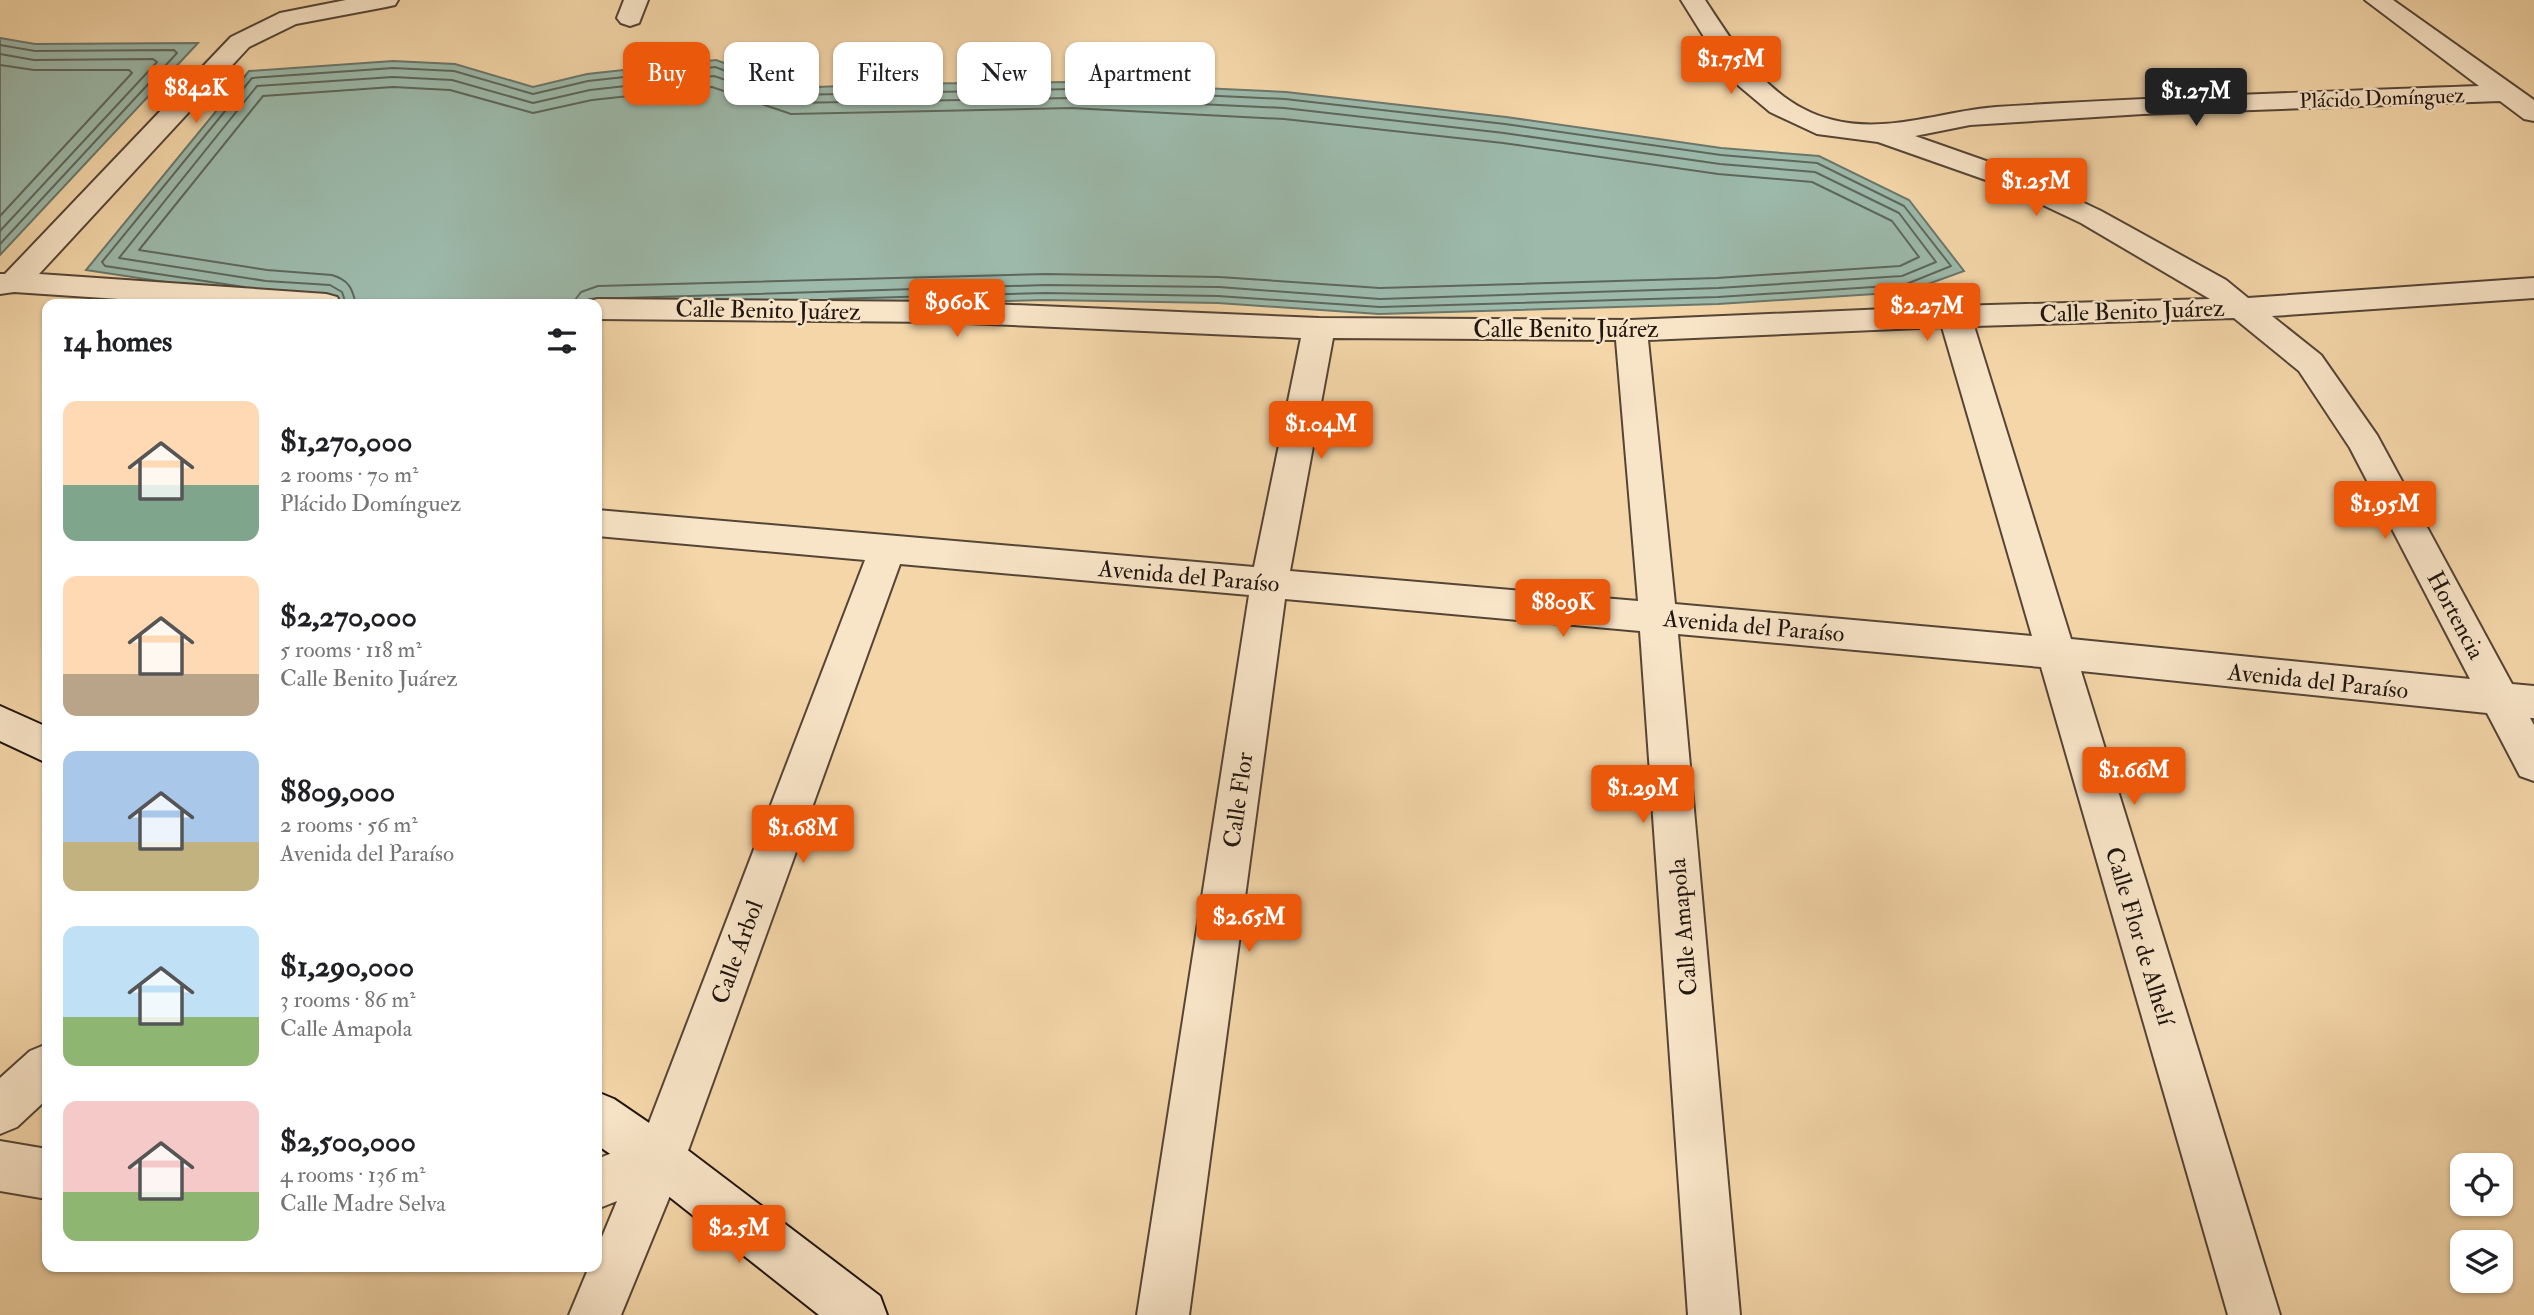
<!DOCTYPE html>
<html lang="en">
<head>
<meta charset="utf-8">
<style>
	body { margin:0; font-family:"IM FELL Double Pica",serif; background:#f6f6f6; color:#202124; height:100vh; display:flex; flex-direction:column; font-size:26px; white-space:nowrap }
	* { box-sizing:border-box; margin:0 }
	p { font-size:23px; color:#757577 }
	.icon { flex:none; width:38px; height:38px; fill:none; stroke:currentColor; stroke-width:2; stroke-linecap:round; stroke-linejoin:round }
	.map { position:relative; flex:1; overflow:hidden }
	.sheet { position:absolute; left:42px; top:299px; width:560px; height:973px; display:flex; flex-direction:column; background:#fff; border-radius:14px; box-shadow:0 2px 5px #0004 }
	.sheet>* { flex:none }
	.banner { position:absolute; left:623px; top:42px; width:665px; height:63px; display:flex; gap:14px }
	.fabs { position:absolute; left:2450px; top:1153px; display:grid; gap:14px }
	.fabs a { display:grid; place-items:center; width:63px; height:63px; border-radius:14px; background:#fff; box-shadow:0 2px 5px #0004; font-size:35px }
	.price { position:absolute; translate:-50% -60px; padding:0 16px; border-radius:7px; background:#ea580c; color:#fff; font-size:23px; line-height:46px; filter:drop-shadow(0 2px 4px #0008) }
	.price::after { content:''; position:absolute; left:50%; top:42px; width:21px; height:16px; margin-left:-10px; background:inherit; clip-path:polygon(0 0,100% 0,50% 100%) }
	.price.active { background:#222; color:#fff }
	ul { padding:0; list-style:none }
	li { display:flex; align-items:center; gap:21px; height:175px; padding:0 21px }
	li span { display:grid; place-items:center; flex:none; width:196px; height:140px; border-radius:14px; color:#555 }
	li>.icon { margin-inline-start:auto }
	span .icon { width:84px; height:84px; fill:#fffc; stroke-width:1 }
	li b { font-size:30px }
	h2 { display:flex; justify-content:space-between; align-items:center; height:84px; padding:0 21px; font-size:30px }
	.chip { padding:0 24px; border-radius:14px; background:#fff; box-shadow:0 2px 5px #0004; font-size:24px; line-height:63px }
	.chip.active { background:#ea580c; color:#fff }
	.map>svg:first-child { display:block }
</style>
</head>
<body>
<div class="map">
<svg width="2534" height="1315" viewBox="0 0 2534 1315">
	<rect width="100%" height="100%" fill="#f4d6a9"/>
	<filter id="stains"><feTurbulence type="fractalNoise" baseFrequency=".00286" numOctaves="4"/><feColorMatrix values="0 0 0 0 .2 0 0 0 0 .09 0 0 0 0 .02 0 0 0 .5 -.17"/></filter>
	<radialGradient id="worn" r=".72"><stop offset=".6" stop-color="#630" stop-opacity="0"/><stop offset="1" stop-color="#630" stop-opacity=".3"/></radialGradient>
	<path fill="#9cb9aa" stroke="#6a776c" stroke-width="2" d="M0,38L35,44L198,43L0,255Z
		M716,60L793,88L889,84L1071,82L1286,92L1506,117L1721,148L1819,156L1909,200L1964,271L1906,292L1718,304L1379,314L1218,303L1046,300L597,313V304H379L264,297L86,270L249,71L393,61L455,64L533,87L587,74Z"/>
	<g fill="none" stroke-linecap="round" stroke-linejoin="round">
		<path stroke="#5e675c" stroke-width="2" d="M0,45L35,51L174,50L177,53L0,244
			M0,54L34,60L153,59L157,62L0,231
			M0,65L34,70H129L132,73L0,216
			M244,287L105,266L102,262L252,78L393,68L454,71L533,94L588,81L715,67L793,95L1071,89L1285,99L1505,124L1721,155L1817,163L1904,206L1951,266L1904,285L1718,297L1380,307L1218,296L1046,293L829,299
			M346,304L342,292L330,285L266,281L119,258L257,86L393,77L452,80L533,103L590,90L714,76L792,103L1071,98L1284,108L1504,133L1720,164L1815,172L1899,213L1936,262L1902,276L1718,288L1380,299L1219,287L1046,285L589,299
			M356,304C352,288 349,280 332,275L267,270L139,250L263,96L393,87L450,90L533,113L592,100L712,87L791,114L1071,108L1284,119L1503,143L1718,174L1812,182L1892,221L1919,257L1900,266L1717,278L1380,288L1219,277L1046,274L598,286L581,292L572,304"/>
		<g stroke="#554536" stroke-width="4">
			<path id="street" d="M346,0H398L395,5L386,7L296,24L249,47L39,274L326,294L337,297L341,304H193L14,292L0,294V274H5L231,37L280,13Z
				M624,0H648L639,23L630,26L621,23L617,18Z
				M1681,0H1705C1738,50 1771,105 1833,120C1888,134 1942,111 1996,107C2157,97 2318,92 2479,86L2365,0H2393L2534,100V121L2524,119L2500,101L2143,114L1970,125L1915,136L2023,174L2101,211L2226,280L2248,298L2534,278V298L2272,316L2321,355L2377,435L2512,684L2534,686V718H2530L2534,725V781L2520,776L2487,713L2081,671L2280,1315H2228L2041,667L1678,634L1740,1315H1688L1640,631L1285,599L1189,1315H1137L1249,595L900,564L685,1159L621,1315H569L589,1267H597V1249L617,1201L597,1209V1159L642,1141L865,560L597,536V510L1254,567L1301,338L944,322L597,319V304H584L586,302L597,299L944,302L1319,318L1631,320L1955,306L2210,299L2081,223L2003,186L1878,142L1817,134L1770,112L1739,86L1724,69ZM2234,318L2299,371L2350,448L2470,679L2071,639L1974,326ZM1942,327L2032,636L1675,604L1648,340ZM1333,338L1616,340L1638,601L1290,571Z
				M47,1044V1099L17,1127L0,1134V1078L30,1051Z
				M0,1141L47,1149V1199L0,1191Z"/>
		</g>
		<g stroke="#20150f" stroke-width="4">
			<path id="secondary" d="M0,706L47,727V763L0,741Z
				M597,1092L614,1099L677,1142L880,1296L887,1315H819L643,1176L597,1145Z"/>
		</g>
		<use href="#street" fill="#f8e4c7" fill-rule="evenodd"/>
		<use href="#secondary" fill="#f8e4c7" fill-rule="evenodd"/>
	</g>
	<g text-anchor="middle" stroke-width="5" stroke-linejoin="round" paint-order="stroke">
		<g font-size="21" fill="#20150f" stroke="#f8e4c7">
			<text transform="translate(2382 98) rotate(-2)" y="7">Plácido Domínguez</text>
		</g>
		<g font-size="24" fill="#20150f" stroke="#f8e4c7">
			<text transform="translate(768 310) rotate(1)" y="8">Calle Benito Juárez</text>
			<text transform="translate(2132 311) rotate(-2)" y="8">Calle Benito Juárez</text>
			<text x="1566" y="337">Calle Benito Juárez</text>
			<text transform="translate(1189 576) rotate(5)" y="8">Avenida del Paraíso</text>
			<text transform="translate(2456 615) rotate(62)" y="8">Hortencia</text>
			<text transform="translate(1754 626) rotate(5)" y="8">Avenida del Paraíso</text>
			<text transform="translate(2318 681) rotate(6)" y="8">Avenida del Paraíso</text>
			<text transform="translate(1238 800) rotate(-82)" y="8">Calle Flor</text>
			<text transform="translate(1683 927) rotate(-95)" y="8">Calle Amapola</text>
			<text transform="translate(2140 936) rotate(73)" y="8">Calle Flor de Alhelí</text>
			<text transform="translate(737 952) rotate(-70)" y="8">Calle Árbol</text>
		</g>
	</g>
	<rect width="100%" height="100%" filter="url(#stains)"/>
	<rect width="100%" height="100%" fill="url(#worn)"/>
</svg>
<div class="fabs">
<a><svg class="icon" aria-label="locate" viewBox="0 0 24 24"><circle cx="12" cy="12" r="6"/><path d="M12 2v4M12 18v4M2 12h4M18 12h4"/></svg></a>
<a><svg class="icon" aria-label="layers" viewBox="0 0 24 24"><path d="M12 4l9 5-9 5-9-5zM3 14l9 5 9-5"/></svg></a>
</div>
<b class="price" style="left:1731px;top:96px">$1.75M</b>
<b class="price" style="left:196px;top:125px">$842K</b>
<b class="price active" style="left:2196px;top:128px">$1.27M</b>
<b class="price" style="left:2036px;top:218px">$1.25M</b>
<b class="price" style="left:957px;top:339px">$960K</b>
<b class="price" style="left:1927px;top:343px">$2.27M</b>
<b class="price" style="left:1321px;top:461px">$1.04M</b>
<b class="price" style="left:2385px;top:541px">$1.95M</b>
<b class="price" style="left:1563px;top:639px">$809K</b>
<b class="price" style="left:2134px;top:807px">$1.66M</b>
<b class="price" style="left:1643px;top:825px">$1.29M</b>
<b class="price" style="left:803px;top:865px">$1.68M</b>
<b class="price" style="left:1249px;top:954px">$2.65M</b>
<b class="price" style="left:739px;top:1265px">$2.5M</b>
<div class="banner">
<a class="chip active">Buy</a>
<a class="chip">Rent</a>
<a class="chip">Filters</a>
<a class="chip">New</a>
<a class="chip">Apartment</a>
</div>
<section class="sheet">
<h2>14 homes<svg class="icon" aria-label="filters" viewBox="0 0 24 24"><path d="M4 7h16M4 17h16"/><circle cx="9" cy="7" r="2"/><circle cx="15" cy="17" r="2"/></svg></h2>
<ul>
<li><span style="background:linear-gradient(#ffd9b3 60%,#7fa58c 0)"><svg class="icon" aria-label="home" viewBox="0 0 24 24"><path d="M3 11l9-7 9 7M6 9v11h12V9"/></svg></span><div><b>$1,270,000</b><p>2 rooms · 70 m²</p><p>Plácido Domínguez</p></div></li>
<li><span style="background:linear-gradient(#ffd9b3 70%,#b9a48a 0)"><svg class="icon" aria-label="home" viewBox="0 0 24 24"><path d="M3 11l9-7 9 7M6 9v11h12V9"/></svg></span><div><b>$2,270,000</b><p>5 rooms · 118 m²</p><p>Calle Benito Juárez</p></div></li>
<li><span style="background:linear-gradient(#a9c7e8 65%,#c2b280 0)"><svg class="icon" aria-label="home" viewBox="0 0 24 24"><path d="M3 11l9-7 9 7M6 9v11h12V9"/></svg></span><div><b>$809,000</b><p>2 rooms · 56 m²</p><p>Avenida del Paraíso</p></div></li>
<li><span style="background:linear-gradient(#bfe0f5 65%,#8fb573 0)"><svg class="icon" aria-label="home" viewBox="0 0 24 24"><path d="M3 11l9-7 9 7M6 9v11h12V9"/></svg></span><div><b>$1,290,000</b><p>3 rooms · 86 m²</p><p>Calle Amapola</p></div></li>
<li><span style="background:linear-gradient(#f6c9c9 65%,#8fb573 0)"><svg class="icon" aria-label="home" viewBox="0 0 24 24"><path d="M3 11l9-7 9 7M6 9v11h12V9"/></svg></span><div><b>$2,500,000</b><p>4 rooms · 136 m²</p><p>Calle Madre Selva</p></div></li>
</ul>
</section>
</div>
</body>
</html>
